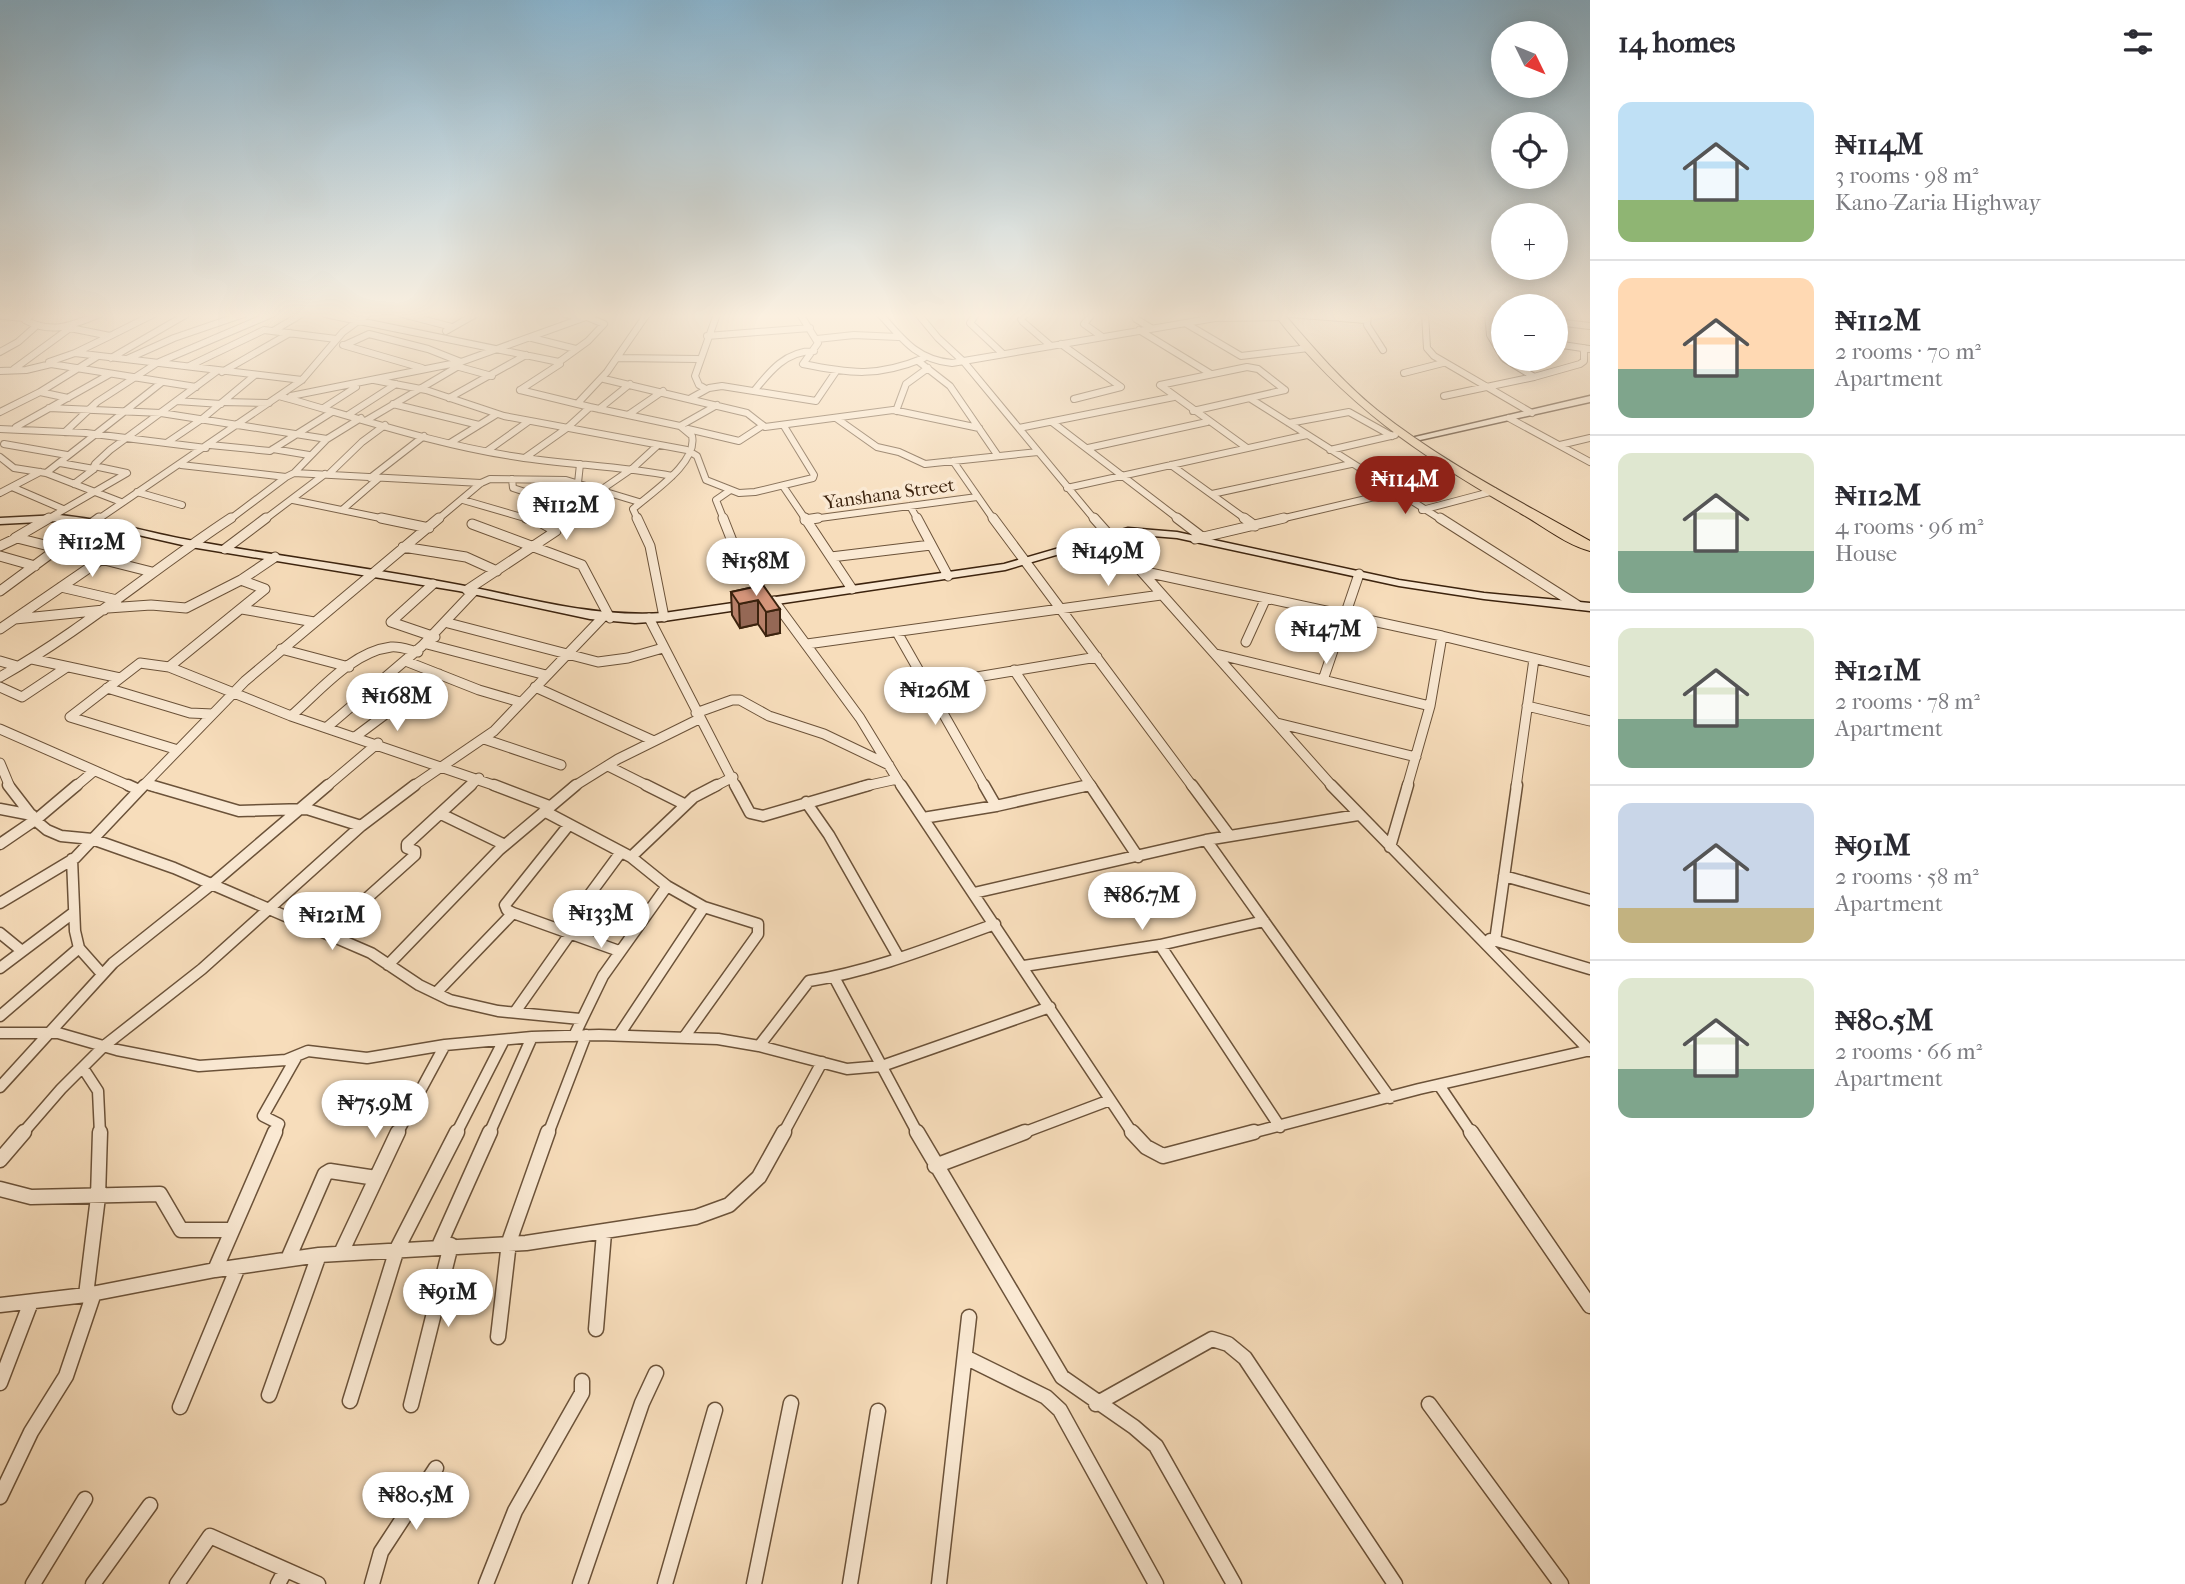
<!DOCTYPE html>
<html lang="en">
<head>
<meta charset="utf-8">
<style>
	body { margin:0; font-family:"IM FELL French Canon",serif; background:#f2f2f3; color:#2b2b33; height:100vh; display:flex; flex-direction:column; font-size:26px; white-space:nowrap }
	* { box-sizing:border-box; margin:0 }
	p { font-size:23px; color:#7c7c81 }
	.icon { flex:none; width:38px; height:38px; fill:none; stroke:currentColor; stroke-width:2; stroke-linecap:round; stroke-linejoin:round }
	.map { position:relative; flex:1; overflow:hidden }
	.sheet { display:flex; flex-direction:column; background:#fff; width:595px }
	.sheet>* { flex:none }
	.needle { width:46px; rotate:133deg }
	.tools { position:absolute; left:1491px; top:21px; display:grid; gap:14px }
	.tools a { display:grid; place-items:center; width:77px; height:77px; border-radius:50%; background:#fff; box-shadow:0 4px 18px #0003; font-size:35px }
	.price { position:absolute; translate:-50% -60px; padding:0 16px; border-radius:24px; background:#fff; color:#222; font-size:23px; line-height:46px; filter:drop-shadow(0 2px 4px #0008) }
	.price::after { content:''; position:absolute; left:50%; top:42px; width:21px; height:16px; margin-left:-10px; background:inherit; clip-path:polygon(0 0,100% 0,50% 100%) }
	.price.current { background:#8f2418; color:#fff }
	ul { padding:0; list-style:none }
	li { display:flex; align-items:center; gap:21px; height:175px; padding:0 28px }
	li+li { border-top:2px solid #e1e1e2 }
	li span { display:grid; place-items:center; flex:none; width:196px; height:140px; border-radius:14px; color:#555 }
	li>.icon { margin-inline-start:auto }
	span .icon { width:84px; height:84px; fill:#fffc; stroke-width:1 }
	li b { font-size:30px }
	h2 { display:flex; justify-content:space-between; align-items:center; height:84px; padding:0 28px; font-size:30px }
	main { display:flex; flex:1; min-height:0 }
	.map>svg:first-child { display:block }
</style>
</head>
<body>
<main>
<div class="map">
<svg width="1590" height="1584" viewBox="0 0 1590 1584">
	<rect width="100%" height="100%" fill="#f7ddbb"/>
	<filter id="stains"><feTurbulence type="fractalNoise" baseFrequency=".00286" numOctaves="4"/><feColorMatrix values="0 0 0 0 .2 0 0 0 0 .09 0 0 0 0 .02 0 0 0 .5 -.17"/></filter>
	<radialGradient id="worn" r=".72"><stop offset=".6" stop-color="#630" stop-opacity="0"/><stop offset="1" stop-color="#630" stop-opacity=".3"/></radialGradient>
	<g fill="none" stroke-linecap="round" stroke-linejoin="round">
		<g stroke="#6b5239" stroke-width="8">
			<path id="street-far3" d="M32,314L25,320C53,335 72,325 100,314
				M325,314L559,362
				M402,314L452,327
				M565,314L583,318
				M800,314L818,343L803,364C851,374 878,377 924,358
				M880,314C902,339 917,360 952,363L1215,318L1281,317
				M918,314L938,338L964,362L1095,520
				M976,314L970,323L1003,354
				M1025,314L1021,319L1023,322L1051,346
				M1092,314L1084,324L1101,336
				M1133,314L1136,319L1151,328
				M1289,314L1366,320
				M1368,314L1367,325L1383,350
				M1425,314L1427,348L1434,356L1532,413
				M1483,314L1503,316
				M1488,314L1490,335L1503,357
				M0,316L25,318
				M1556,322L1590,326
				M1185,323L1241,356L1309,348
				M65,327L110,336L154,314
				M1139,330L1211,374
				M273,331L302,314
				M446,331L476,314
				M110,336L75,353L302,380
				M707,336L810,328
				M532,338L576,349
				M817,339L854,335L898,337
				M1061,344L1121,387L1074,399
				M1556,344L1589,349
				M343,345L422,368
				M345,345L369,334L428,349L461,362
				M0,352L18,342L35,327
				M111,358L187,314
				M617,358L698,359
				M127,359L174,338L244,314
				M918,361L950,386L998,456
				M49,362L75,353
				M452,365L492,376
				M189,366L264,330L336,339
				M14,369L70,328
				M0,371L26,370L51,364L196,387
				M222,372L290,333
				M1404,373L1443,363
				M1534,377L1580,364L1584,361V348
				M604,379L747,413L765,427L893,410L979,428
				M374,380L426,390L504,416L687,450L697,456L706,480L739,493L755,492L813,478L814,475L784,426
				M706,389L699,385L695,376L717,314
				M520,390L590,407L567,428L526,457
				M520,390L560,364L559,362L588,341L604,324L587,317
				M754,391C770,371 786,351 814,351
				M40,392L98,356
				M279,396C358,418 437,445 518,457C569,465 621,466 672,476
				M291,396L461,362L594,314
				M1444,396L1534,377L1505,359
				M449,398L526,355
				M691,398L709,388L722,386L816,401L837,370
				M1251,399L1442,520
				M177,401L221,404
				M224,402L269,403
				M578,403L607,372L647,314
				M393,404L479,425
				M325,407L356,387
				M590,407L680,426L692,436C698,463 652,492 633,509L638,520
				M49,408L161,413L327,439
				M599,409L630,384
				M896,411L906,384L928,368
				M1193,411L1285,390
				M0,412L40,392L68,398
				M348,415L396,384
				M628,415L663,391
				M836,418L877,447L899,452L925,464L1038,452
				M1509,418L1590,462
				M367,420L457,367
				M1052,422L1180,520
				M1289,423L1349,412L1392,436
				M680,426L717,405
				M16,427L110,374
				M1019,428L1174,397
				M0,429L86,433L206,448
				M688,429L739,441L762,426
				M65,432L97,402L157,363L272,314
				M168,442L202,419L255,375
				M450,443L497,414
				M4,444L67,455
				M210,445L270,451L332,412
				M1560,445L1590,438
				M1088,448L1207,422
				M1247,448L1160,385L1247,367L1258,369L1285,390
				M273,449L309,455
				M1330,450L1395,435
				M487,451L529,421
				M0,457L14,468L46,473L121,502
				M953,461L994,520
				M60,463L94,469
				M181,465L286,477L294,473L481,483
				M1171,465L1247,520
				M46,473L161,383
				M294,473L327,439L361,418
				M329,474L362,442L385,425
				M370,478L424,436
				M512,479L513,488L562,504L539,520
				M1375,479L1447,463
				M74,484L94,469L95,464L110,450L217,371
				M783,486L806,520
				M12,487L63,509
				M1067,488L1307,435
				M601,490L633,468L658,445
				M137,492L182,505
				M0,493L40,472
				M1212,494L1351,464
				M293,500L390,520
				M463,500L532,520
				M553,500L578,483L580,464
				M910,506L918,520
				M342,510L379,478
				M1422,510L1494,491
				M46,520L127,473L94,466
				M97,520L302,380L343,332L368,314
				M229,520L286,477
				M264,520L325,474
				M437,520L481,483L490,479L566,480L639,502
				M724,520L716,500L729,491
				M805,520L977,497
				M1276,520L1396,492"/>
		</g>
		<g stroke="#6b5239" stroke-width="11">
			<path id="street-far2" d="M381,518L429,528
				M526,518L539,522
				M637,518L650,546L664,617
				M723,518L734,546L765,597
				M805,518L852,589
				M917,518L948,576
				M993,518L1193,787
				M1094,518L1333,787
				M1177,518L1202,537
				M1244,518L1255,526
				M1440,518L1577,605
				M805,520L818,518
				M472,524L582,565L610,618
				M15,538L49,518
				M1195,539L1284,518
				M0,546L17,538L152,572
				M403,547L466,557L497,571
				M225,549L266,518
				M0,556L35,566
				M831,557L931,545
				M1141,571L1442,636L1590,672
				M433,584L391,622L435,637
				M61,587L117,600
				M467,590L556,531L538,521L542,518
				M0,591L99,518
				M774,601L860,718L902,787
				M108,608L151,605L186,608L241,580L275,557
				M242,609L314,622
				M649,618L736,787
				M15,619L104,610
				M448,623L598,662L628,658L663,648
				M0,629L102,559
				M898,634L985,787
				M1246,642L1266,598
				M427,644L546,675
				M807,644L1161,595
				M281,649L349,667
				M1216,654L1430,706
				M32,659L120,678
				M0,661L17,666
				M408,662L479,690L520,702
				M169,667L265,589L241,580
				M1014,670L1092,787
				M0,677C82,631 153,569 231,518
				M1323,680L1359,574
				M929,685L1097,657
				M0,687L22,697L67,667
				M535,687L654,741
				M107,688L190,713L213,714
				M1527,706L1590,721
				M696,713L732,700H740L769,716L824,734L889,765
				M291,716C319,692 351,652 391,647C400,646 409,650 418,652
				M1277,723L1416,757
				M326,728L422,646L474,591
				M0,729L132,787
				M355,737L439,674
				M484,739L561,765
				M178,750L70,717L140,663L169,667L291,716L499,787
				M0,763L10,787
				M608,766L650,787
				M146,784L156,787
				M75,787L94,771
				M142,787L245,681L439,518
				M326,787L378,743
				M412,787L494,731L603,617
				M469,787L479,778
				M573,787L618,759L699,719
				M714,787L733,777
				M861,787L897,779
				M1081,787L1090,785
				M1407,787L1430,706L1442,636
				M1516,787L1534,659"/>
		</g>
		<g stroke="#6b5239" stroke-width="13">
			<path id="street-far1" d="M8,785L35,820L47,830L61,836L92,839L174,868L371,953L419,985L450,1000L498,1011L580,1019
				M128,785L139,790
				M150,785L239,811L307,809L361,826
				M494,785L549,806
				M646,785L684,804
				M735,785L750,813L763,816L869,785
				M901,785L1133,1134
				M984,785L996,806
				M1090,785L1138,857
				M1192,785L1229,835
				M1331,785L1590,1051
				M806,802L829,835L899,958
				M0,809L32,815
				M544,811L631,857L667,886L704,907L758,924V934L685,1036
				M441,814L505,845
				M923,818L996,806L1089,785
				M1206,840L1390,1098
				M0,844L38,818L77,785
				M1390,847L1408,785
				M631,857L694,797L717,785
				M72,859L75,931L79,948L102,974
				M1504,876L1590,900
				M974,893L1206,840L1358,815
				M0,903L75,858L144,785
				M513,913L507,910L505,905L568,826
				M565,928L621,852
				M0,933L22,951
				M328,933L415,855V851L407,848V844L471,785
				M1490,939L1590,969
				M1495,941L1517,785
				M1160,945L1280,1127
				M388,965L499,850L576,785
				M1024,966L1160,945L1264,921
				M0,968L73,913
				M834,977L918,1134
				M436,993L513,913L619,951
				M515,1012L572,931
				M0,1016L79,948
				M0,1033H58L117,1050L199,1066L286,1060L308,1051L367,1058L445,1045L532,1037L599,1035L718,1039L759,1046L847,1069L882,1066L1050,1007
				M619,1035L704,907
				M574,1036L603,976L667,886
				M759,1046L809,981C873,971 934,946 995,924
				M83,1068L98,1091L100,1134
				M1439,1085L1472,1134
				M0,1087L113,963L212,884L328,785
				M22,1134L61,1089L104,1046L202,969L361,826L415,785
				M275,1134L279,1124L263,1116L297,1056
				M397,1134L445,1045
				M456,1134L504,1040
				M489,1134L532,1037
				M548,1134L586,1035
				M783,1134L822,1062
				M1020,1134L1110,1100
				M1247,1134L1419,1089L1590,1050"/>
		</g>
		<g stroke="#6b5239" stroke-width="17">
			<path id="street" d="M917,1132L1062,1377L1134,1427L1156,1446L1234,1584
				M1132,1132L1146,1147L1163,1156L1254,1132
				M1471,1132L1590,1306
				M0,1160L24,1132
				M935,1166L1025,1132
				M0,1189L31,1197L160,1194L181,1230H231
				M439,1246L490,1132
				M341,1253L398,1132
				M288,1259L325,1174L330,1171L376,1178
				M215,1270L275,1132
				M86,1295L98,1197L100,1132
				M0,1305L86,1295L215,1270L319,1255L526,1243L696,1217L729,1205L759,1177L784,1132
				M596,1329L604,1233
				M498,1337L509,1242L548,1132
				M965,1357L1046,1397L1060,1410L1156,1584
				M0,1383L31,1302
				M269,1395L319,1255
				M350,1401L397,1249L457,1132
				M1096,1404L1212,1339L1228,1344L1245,1358L1395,1584
				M1429,1404L1561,1584
				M411,1405L451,1245
				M180,1407L238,1267
				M0,1497L31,1432L66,1376L94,1293
				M33,1584L85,1499
				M93,1584L150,1505
				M177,1584L210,1536L318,1584
				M278,1584L285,1571
				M372,1584L381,1552L436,1468
				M486,1584L515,1511L582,1393V1381
				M580,1584L642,1403L656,1373
				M665,1584L715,1410
				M754,1584L791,1403
				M850,1584L878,1411
				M939,1584L969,1317"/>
		</g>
		<g stroke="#3c230e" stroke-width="3">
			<path id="secondary" d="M1590,396V402L1420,440L1415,437Z
				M59,515C105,519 149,533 194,541C283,557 372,568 460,585C528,598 595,618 664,613L1004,564L1128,528L1177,532L1399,580L1484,593L1590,603V611L1484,599L1399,586L1177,538L1128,534L1005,570L664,621L635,623L590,619L459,591L191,547L90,524L59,521L0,524V518Z"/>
		</g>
		<g stroke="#3c230e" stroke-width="2">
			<path id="highway" d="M1274,314H1284C1313,347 1342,382 1377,410C1442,462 1518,500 1590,541V551C1566,545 1542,525 1520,513C1421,456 1345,406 1274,314Z"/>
		</g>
		<use href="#street-far3" stroke="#fae9d3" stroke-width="6"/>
		<use href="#street-far2" stroke="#fae9d3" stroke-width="9"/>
		<use href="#street-far1" stroke="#fae9d3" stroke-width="10"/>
		<use href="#street" stroke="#fae9d3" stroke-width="14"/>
		<use href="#secondary" fill="#fae9d3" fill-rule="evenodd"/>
		<use href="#highway" fill="#f7ddbb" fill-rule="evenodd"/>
	</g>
	<path fill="#b78069" stroke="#3c230e" stroke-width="2" d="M763,585L780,633L766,636L758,624L740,628L732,615L731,592Z"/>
	<path fill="#956855" stroke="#3c230e" stroke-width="2" d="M758,600V624L740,628L739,604Z
		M780,609V633L766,636V612Z"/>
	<path fill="#d5957a" stroke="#3c230e" stroke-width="2" d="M763,585L780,609L766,612L758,600L739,604L731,592Z"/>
	<linearGradient id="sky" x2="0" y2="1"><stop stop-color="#8ab7d3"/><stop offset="0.59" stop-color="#fbf0e0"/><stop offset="1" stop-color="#fbf0e0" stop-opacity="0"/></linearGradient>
	<rect width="1590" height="535" fill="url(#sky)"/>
	<g text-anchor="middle" stroke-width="7" stroke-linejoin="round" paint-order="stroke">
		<g font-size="19" fill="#3c230e" stroke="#fae9d3">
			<text transform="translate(889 493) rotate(-8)" y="7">Yanshana Street</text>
		</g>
	</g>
	<rect width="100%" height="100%" filter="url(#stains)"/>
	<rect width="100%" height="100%" fill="url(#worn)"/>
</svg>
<div class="tools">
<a><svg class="needle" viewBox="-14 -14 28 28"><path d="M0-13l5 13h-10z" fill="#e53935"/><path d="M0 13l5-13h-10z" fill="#7c7c81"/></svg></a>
<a><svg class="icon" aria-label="locate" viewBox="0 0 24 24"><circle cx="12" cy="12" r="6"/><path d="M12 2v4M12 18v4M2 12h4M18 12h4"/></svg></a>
<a>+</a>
<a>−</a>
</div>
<b class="price current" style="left:1405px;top:516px">₦114M</b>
<b class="price" style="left:566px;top:542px">₦112M</b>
<b class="price" style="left:92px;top:579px">₦112M</b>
<b class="price" style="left:1108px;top:588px">₦149M</b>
<b class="price" style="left:756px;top:598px">₦158M</b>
<b class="price" style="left:1326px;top:666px">₦147M</b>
<b class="price" style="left:935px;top:727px">₦126M</b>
<b class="price" style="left:397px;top:733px">₦168M</b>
<b class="price" style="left:1142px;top:932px">₦86.7M</b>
<b class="price" style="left:601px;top:950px">₦133M</b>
<b class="price" style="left:332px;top:952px">₦121M</b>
<b class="price" style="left:375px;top:1140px">₦75.9M</b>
<b class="price" style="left:448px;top:1329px">₦91M</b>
<b class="price" style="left:416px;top:1532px">₦80.5M</b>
</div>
<section class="sheet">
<h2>14 homes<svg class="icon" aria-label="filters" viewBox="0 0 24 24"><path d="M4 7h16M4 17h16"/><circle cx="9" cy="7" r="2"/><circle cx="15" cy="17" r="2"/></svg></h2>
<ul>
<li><span style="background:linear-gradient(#bfe0f5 70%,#8fb573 0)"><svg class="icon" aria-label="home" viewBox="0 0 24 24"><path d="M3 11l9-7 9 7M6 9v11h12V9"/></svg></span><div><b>₦114M</b><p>3 rooms · 98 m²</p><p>Kano-Zaria Highway</p></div></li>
<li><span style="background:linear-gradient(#ffd9b3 65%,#7fa58c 0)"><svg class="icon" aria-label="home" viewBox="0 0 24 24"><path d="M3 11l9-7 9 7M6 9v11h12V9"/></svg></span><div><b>₦112M</b><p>2 rooms · 70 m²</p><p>Apartment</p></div></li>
<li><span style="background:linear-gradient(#dfe7d0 70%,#7fa58c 0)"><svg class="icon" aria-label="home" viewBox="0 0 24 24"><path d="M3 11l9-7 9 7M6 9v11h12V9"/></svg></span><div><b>₦112M</b><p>4 rooms · 96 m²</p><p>House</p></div></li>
<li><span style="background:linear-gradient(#dfe7d0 65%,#7fa58c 0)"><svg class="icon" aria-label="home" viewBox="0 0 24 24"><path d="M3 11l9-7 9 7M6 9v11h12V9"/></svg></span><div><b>₦121M</b><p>2 rooms · 78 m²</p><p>Apartment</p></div></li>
<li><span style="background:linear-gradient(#c9d6e8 75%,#c2b280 0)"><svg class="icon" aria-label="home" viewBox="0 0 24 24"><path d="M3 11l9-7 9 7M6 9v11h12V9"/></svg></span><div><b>₦91M</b><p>2 rooms · 58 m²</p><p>Apartment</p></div></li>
<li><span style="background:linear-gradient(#dfe7d0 65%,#7fa58c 0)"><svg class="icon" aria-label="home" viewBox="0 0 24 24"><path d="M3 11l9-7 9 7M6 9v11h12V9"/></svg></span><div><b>₦80.5M</b><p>2 rooms · 66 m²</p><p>Apartment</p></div></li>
</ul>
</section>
</main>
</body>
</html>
